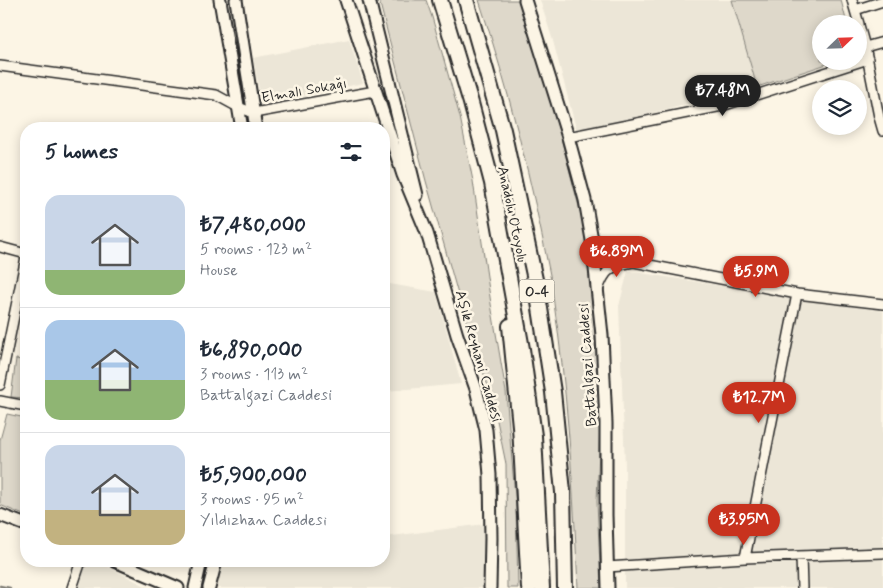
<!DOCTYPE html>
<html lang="en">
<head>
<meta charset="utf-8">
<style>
	body { margin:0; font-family:Mynerve,sans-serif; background:#f6f6f7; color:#1f2937; height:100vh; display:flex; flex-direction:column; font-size:19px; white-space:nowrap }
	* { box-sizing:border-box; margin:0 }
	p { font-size:16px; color:#747a83 }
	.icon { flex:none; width:28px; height:28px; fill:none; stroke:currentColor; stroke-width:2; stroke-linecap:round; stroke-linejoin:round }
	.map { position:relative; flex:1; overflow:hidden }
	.side { position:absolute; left:20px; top:122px; width:370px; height:445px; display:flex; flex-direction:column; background:#fff; border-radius:20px; box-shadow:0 2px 12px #0003 }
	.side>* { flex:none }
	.needle { width:32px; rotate:67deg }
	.controls { position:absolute; left:812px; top:15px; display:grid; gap:10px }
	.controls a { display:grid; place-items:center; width:55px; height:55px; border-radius:50%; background:#fff; box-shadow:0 2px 12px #0003; font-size:25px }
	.price { position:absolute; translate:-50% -42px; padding:0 11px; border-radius:18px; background:#c8321e; color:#fff; font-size:16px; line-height:32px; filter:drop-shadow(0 1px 2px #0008) }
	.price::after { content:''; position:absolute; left:50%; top:30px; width:15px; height:11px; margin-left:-8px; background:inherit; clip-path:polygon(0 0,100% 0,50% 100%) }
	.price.selected { background:#222; color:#fff }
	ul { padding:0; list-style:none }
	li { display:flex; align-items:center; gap:15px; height:125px; padding:0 25px }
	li+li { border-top:1px solid #e0e1e3 }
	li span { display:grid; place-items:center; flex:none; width:140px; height:100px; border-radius:15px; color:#555 }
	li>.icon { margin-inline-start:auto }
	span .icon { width:60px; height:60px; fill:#fffc; stroke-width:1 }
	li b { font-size:21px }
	h2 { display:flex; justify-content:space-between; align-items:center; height:60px; padding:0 25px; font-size:21px }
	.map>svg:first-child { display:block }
</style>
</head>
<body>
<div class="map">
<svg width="883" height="588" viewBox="0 0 883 588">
	<rect width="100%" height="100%" fill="#fcf5e5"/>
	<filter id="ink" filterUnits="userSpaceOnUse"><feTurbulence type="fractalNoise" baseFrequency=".02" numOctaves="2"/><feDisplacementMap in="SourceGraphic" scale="10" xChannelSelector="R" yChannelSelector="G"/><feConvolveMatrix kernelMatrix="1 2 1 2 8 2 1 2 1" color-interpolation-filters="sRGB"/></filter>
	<g filter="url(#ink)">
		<path fill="#ece6d7" d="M540,0H732L757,87L577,132L553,41Z
			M349,39L363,83L262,105L253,58Z
			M628,271L883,311V588H625V466L619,306Z
			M384,283L436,292L461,384L386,391L384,399Z
			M485,524L483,588H216L223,561H384V537Z
			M84,561H97L149,588H75Z"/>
		<path fill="#ded8ca" stroke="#84827a" d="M379,0H426L432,17L460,117L473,181L491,304L506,392L516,508L518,588H507L506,464L493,401L463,312L426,181Z
			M479,0H520L529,26L561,138L584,226L594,319L600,421L597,502L601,588H578C574,502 569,416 558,331C555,313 553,294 550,275C532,182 509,90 479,0Z
			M732,0H841L847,24H821V61H836L757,87Z
			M16,359L26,361V398L11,397Z
			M7,414L26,418V516L0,505V440Z"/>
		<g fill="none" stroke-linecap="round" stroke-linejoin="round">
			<path stroke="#7d7b74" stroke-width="2.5" d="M0,586L10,588"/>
			<g stroke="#2b2b2b" stroke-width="12">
				<path id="minor" d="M852,0L859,24
					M855,10L883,1
					M859,25L866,51L879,117L883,131
					M865,47L883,42
					M0,66L216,95L238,107L254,113L375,91
					M568,137L722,106L868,59
					M591,235C603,248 617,256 634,262L797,294L883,304
					M0,247L26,254
					M598,290C605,268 612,266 633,262
					M0,385L26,257
					M0,401L26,406
					M801,556L802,588
					M745,558L797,294
					M607,567L745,558L883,553
					M72,588L81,561"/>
			</g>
			<g stroke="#2b2b2b" stroke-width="15">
				<path id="major" d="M220,0L242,129
					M236,0L256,129
					M346,0L403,175L427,233L457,335L476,389L481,410L486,430L490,475L491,538L490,588
					M369,0L417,195
					M525,0L568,137L585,200L592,240L602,335L606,423V515L608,588
					M0,515L26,525
					M115,561L178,588
					M195,588L201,561
					M209,588L216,561"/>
			</g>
			<g stroke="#2b2b2b" stroke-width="18">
				<path id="highway" d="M440,0L471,103L492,183L522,349L534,436L542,588
					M466,0L503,130L537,289L553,392L563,492L565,588
					M510,326L520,426L529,588"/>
			</g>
			<use href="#minor" stroke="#fcf5e5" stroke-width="9"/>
			<use href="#major" stroke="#fcf5e5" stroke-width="11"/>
			<use href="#highway" stroke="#fcf5e5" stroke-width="14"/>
		</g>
	</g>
	<g text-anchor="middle" stroke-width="5" stroke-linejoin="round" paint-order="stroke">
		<rect fill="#fcf5e5" stroke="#6a6863" stroke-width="1" x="519.5" y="279.5" width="35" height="23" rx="4"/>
		<g font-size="14" font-weight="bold" fill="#2b2b2b">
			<text x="537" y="296">O-4</text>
		</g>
		<g font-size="15" fill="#2b2b2b" stroke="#fcf5e5">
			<text transform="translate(304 90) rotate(-10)" y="5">Elmalı Sokağı</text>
			<text transform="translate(513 214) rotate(78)" y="5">Anadolu Otoyolu</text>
			<text transform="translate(479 356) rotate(74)" y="5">Aşık Reyhani Caddesi</text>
			<text transform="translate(587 365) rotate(-94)" y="5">Battalgazi Caddesi</text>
		</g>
	</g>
</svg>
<div class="controls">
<a><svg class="needle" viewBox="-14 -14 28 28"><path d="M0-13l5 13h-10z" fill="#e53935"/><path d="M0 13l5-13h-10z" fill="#747a83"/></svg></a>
<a><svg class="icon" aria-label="layers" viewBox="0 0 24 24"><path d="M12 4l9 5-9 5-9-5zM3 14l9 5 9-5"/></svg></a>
</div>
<b class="price selected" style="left:723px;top:117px">₺7.48M</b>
<b class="price" style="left:617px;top:278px">₺6.89M</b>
<b class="price" style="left:756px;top:298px">₺5.9M</b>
<b class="price" style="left:759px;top:424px">₺12.7M</b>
<b class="price" style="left:744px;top:546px">₺3.95M</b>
<section class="side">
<h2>5 homes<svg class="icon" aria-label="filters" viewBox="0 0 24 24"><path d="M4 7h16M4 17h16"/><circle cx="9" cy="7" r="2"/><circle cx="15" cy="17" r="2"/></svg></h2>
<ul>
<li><span style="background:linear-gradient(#c9d6e8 75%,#8fb573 0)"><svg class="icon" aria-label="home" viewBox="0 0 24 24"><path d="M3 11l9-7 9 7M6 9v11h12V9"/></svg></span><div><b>₺7,480,000</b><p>5 rooms · 123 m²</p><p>House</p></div></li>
<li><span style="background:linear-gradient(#a9c7e8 60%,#8fb573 0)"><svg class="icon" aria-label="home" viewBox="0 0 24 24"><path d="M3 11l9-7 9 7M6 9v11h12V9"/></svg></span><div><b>₺6,890,000</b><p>3 rooms · 113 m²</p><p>Battalgazi Caddesi</p></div></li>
<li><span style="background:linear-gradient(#c9d6e8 65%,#c2b280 0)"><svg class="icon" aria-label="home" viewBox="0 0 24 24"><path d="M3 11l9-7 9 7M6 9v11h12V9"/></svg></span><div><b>₺5,900,000</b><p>3 rooms · 95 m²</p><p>Yıldızhan Caddesi</p></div></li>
</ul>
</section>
</div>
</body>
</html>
